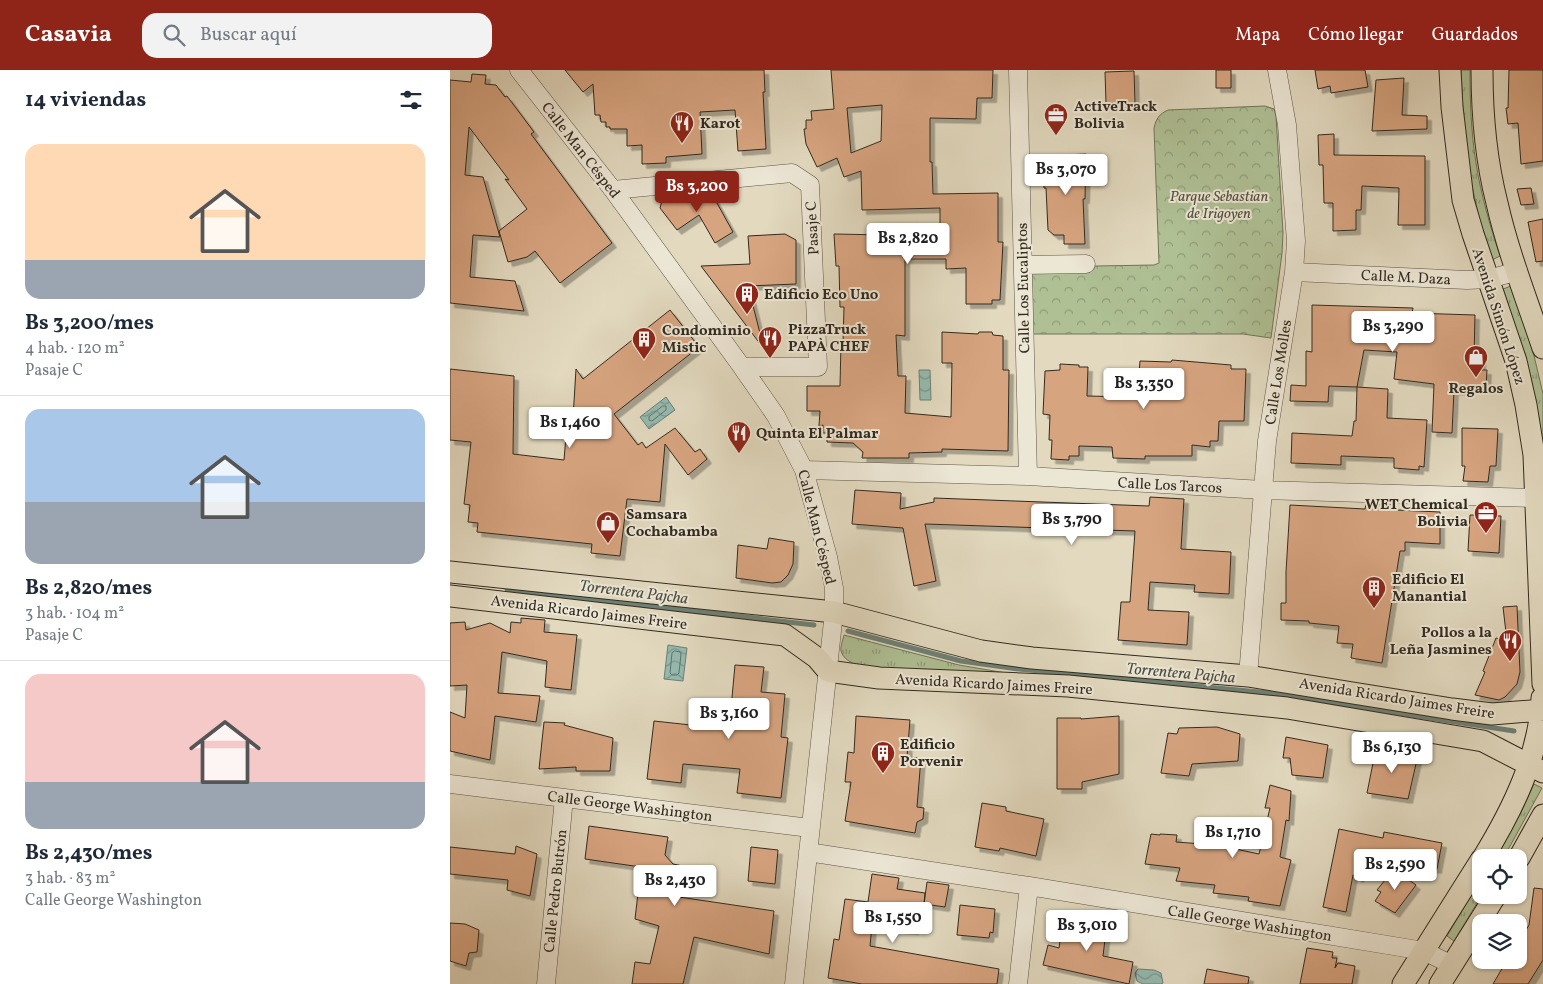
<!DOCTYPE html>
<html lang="es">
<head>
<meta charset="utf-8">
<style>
	body { margin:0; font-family:Vollkorn,serif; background:#f2f2f3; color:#1f2937; height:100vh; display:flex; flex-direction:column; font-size:19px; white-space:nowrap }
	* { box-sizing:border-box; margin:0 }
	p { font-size:16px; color:#747a83 }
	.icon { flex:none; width:28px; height:28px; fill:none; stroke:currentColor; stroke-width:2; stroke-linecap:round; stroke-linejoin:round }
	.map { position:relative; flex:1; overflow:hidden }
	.side { display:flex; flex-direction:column; background:#fff; width:450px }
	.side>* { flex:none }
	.fabs { position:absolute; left:1022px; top:779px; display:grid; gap:10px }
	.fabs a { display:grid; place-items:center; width:55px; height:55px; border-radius:10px; background:#fff; box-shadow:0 1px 4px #0004; font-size:25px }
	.price { position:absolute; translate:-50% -42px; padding:0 11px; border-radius:5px; background:#fff; color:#222; font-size:16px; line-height:32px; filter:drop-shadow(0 1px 2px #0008) }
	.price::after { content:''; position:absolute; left:50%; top:30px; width:15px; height:11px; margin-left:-8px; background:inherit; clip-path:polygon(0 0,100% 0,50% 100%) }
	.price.selected { background:#8f2418; color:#fff }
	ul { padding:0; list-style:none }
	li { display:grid; align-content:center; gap:10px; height:265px; padding:0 25px }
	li+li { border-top:1px solid #e0e1e3 }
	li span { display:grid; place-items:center; height:155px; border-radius:15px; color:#555 }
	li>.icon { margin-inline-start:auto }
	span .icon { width:90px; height:90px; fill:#fffc; stroke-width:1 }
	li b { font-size:21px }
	h2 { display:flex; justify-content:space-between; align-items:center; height:60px; padding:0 25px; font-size:21px }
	header { display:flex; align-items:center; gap:30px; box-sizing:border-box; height:70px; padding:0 25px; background:#8f2418; color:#fff }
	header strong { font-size:24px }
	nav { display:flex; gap:28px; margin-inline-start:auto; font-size:18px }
	.search { width:350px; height:45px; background:#f2f2f3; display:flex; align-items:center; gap:12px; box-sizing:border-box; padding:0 18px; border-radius:15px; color:#747a83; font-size:19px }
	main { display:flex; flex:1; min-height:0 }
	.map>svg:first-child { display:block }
</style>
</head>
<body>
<header>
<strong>Casavia</strong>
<div class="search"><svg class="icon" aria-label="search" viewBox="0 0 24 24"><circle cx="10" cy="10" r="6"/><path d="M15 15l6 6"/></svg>Buscar aquí</div>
<nav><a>Mapa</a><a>Cómo llegar</a><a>Guardados</a></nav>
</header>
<main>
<section class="side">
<h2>14 viviendas<svg class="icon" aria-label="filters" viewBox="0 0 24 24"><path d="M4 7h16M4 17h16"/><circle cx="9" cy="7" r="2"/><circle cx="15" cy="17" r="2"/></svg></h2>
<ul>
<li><span style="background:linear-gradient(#ffd9b3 75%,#9aa5b1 0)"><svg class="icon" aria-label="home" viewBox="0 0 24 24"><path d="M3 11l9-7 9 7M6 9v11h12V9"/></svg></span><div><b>Bs 3,200/mes</b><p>4 hab. · 120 m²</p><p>Pasaje C</p></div></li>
<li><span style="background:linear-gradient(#a9c7e8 60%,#9aa5b1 0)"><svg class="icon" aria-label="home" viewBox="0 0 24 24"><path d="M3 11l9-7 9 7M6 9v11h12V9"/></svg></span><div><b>Bs 2,820/mes</b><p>3 hab. · 104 m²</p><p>Pasaje C</p></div></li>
<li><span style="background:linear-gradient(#f6c9c9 70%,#9aa5b1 0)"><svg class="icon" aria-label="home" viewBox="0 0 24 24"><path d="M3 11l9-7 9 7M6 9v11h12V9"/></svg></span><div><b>Bs 2,430/mes</b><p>3 hab. · 83 m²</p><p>Calle George Washington</p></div></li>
</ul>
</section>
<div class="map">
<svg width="1093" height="914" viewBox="0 0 1093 914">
	<defs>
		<pattern id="grass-tufts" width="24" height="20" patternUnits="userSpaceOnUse" patternTransform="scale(1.25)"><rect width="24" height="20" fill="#afc095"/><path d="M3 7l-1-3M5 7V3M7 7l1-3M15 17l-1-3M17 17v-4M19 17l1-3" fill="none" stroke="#8f9c79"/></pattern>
		<pattern id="park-crowns" width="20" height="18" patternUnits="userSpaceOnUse" patternTransform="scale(1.25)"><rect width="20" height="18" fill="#afc095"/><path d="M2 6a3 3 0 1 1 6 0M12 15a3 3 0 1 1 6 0" fill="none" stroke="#8f9c79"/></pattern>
		<pattern id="water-waves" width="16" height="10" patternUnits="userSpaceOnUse" patternTransform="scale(1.25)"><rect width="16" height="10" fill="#95baaf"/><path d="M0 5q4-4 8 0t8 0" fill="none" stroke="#7a978e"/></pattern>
		<filter id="shadow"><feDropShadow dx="4.5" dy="4.5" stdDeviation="0" flood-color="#0004"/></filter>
	</defs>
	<rect width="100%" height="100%" fill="#e2d9bf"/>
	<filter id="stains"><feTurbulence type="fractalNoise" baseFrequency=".004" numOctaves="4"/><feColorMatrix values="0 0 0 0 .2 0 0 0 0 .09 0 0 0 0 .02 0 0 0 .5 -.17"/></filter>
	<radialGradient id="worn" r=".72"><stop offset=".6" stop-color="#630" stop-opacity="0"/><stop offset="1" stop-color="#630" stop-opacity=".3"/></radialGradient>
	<path fill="url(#grass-tufts)" stroke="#70755a" d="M1011,0H1020C1020,31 1021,62 1026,93C1031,125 1040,156 1050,186L1042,190L1031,157L1015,83Z
		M1061,216L1082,277L1093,324V392L1073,280L1053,219Z
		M394,565L509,595L562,604L421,598C412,597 394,593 391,581C390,577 393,570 394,565Z
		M1084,714L1092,718L1054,787L1044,788L1072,740Z
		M1031,809L1032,825L1004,871L997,866Z"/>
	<path fill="url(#park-crowns)" stroke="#70755a" d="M815,36L824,39L826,46L833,163L832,183L821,268L793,264H583L581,205L583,201L589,197L704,195L709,193L704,58C706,49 709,44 718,40Z"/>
	<path fill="url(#water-waves)" stroke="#6d8075" d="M469,300H480L481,330H470Z
		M216,327L225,340L199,359L190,347Z
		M218,575L237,578L233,611L214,609Z
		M688,899L704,900L711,903L713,913L711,914H693L687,911L685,903Z"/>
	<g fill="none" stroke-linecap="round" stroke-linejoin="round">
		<path stroke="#647267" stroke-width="1" d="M213,336H216V340L202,351L199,350V347Z
			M225,581L230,582L231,584L229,603L227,605H222L220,603L222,583Z"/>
		<path stroke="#6d8075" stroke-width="5" d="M57,519L364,555
			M398,561L511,591L569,599L819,623L1064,661"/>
	</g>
	<path fill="#d7a480" stroke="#322a1f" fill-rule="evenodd" filter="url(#shadow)" d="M115,0H314L315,22H313L316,79L288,81L285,40L250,42L252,84L216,87V93L192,94V75L177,76V59H160V57H156V52H151L150,45H145L143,14L133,22Z
		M381,0H543L542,28H527L526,49L480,48V92H482L483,124L548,123V172H553L550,230H542V234H516V198L496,199V189H455V266L446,265L448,306H456L455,343L501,347L502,293H492V262L528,264L529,262H542L543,265L553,266V300H559L558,381L492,379V382L459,383V388H412L413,382L403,373L377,372V363H373V355L369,356L370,341H357V316H390L391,273H393L394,237H390L389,196H386L384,164L490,166V138L412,140L411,101L394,107L387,88L367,97L356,74L354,59H356V50H362L361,41L384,39ZM432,35L431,71L401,83L397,38Z
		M766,0H781V18H766Z
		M865,0H915L918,17L881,23L880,16L868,19Z
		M1059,0H1093V91L1071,94L1068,53L1058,54L1056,38H1058Z
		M684,1L685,33H656L655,2Z
		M22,4L36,5L35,14L46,15L55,27L57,26L84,62L81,64L162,173L110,213L85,181L77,187L58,192L49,161L77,139L55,109L59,110L19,57L15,105L33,107L50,167L23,165L20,207L65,211L74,241L0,233V10L21,12Z
		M954,8L952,45L977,46V59L922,61L926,10Z
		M884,64V85L975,86V155H948L949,118L912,116L911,140H906V160L883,161V133H874L873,95H869L868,65Z
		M636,84L635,129H633L635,174H614V165H604L598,160L596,118H594L593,87L615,88V85Z
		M1081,118L1084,134L1071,135L1067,119Z
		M245,123L262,124L283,162L265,173L249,145L227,160L210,138L213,127L229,124L231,128Z
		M1093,149V191L1086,192L1078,152Z
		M335,164L346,170V214L298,216L314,279L251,196L300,194L298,166Z
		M862,235L963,238L962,243L1025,245L1024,288L1031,289V300H1037L1036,316H1016V321L1004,320L1002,363L982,362L984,314L944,309L947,282L914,280L907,317L879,316L878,332L840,331L841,315L856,316V281L862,282Z
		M220,240L249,277L164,344L188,375L192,372L196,378L225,358L245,382L250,379L257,389L238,405L215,374L210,432L177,429L170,486L141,483L142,474L27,462L28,453L18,452L20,435L14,434L21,372L0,370V299L64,306L63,384L114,390L117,354L123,348L126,299L133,309Z
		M722,290L781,295V299H796L794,351H769L768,371H760V377L742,375V386H695V389L663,388L662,377L629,376V386H619V390L601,389L602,370H599L600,345L593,344L595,301L610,300V294L629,295V297H638L637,326L685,327V304L689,303L690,291L721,292Z
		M907,317L938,319L937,348L977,350L974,397L969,396V400L944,398V388L891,386V395L841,393L842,363L902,366L904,351H906Z
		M1012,358L1048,359L1046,396H1040L1038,412L1013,411L1015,396H1012Z
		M405,420L451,423L450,439L484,432V428L699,436L700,427L734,429L731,479L781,482L779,524L744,522L745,515L700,512L698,540L739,542L737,575L668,570L671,532H680L685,461L475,454L486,511L464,516L453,458L402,454Z
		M916,434L946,435V440L990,442V474L955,472V481H950L932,593L901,588L903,574L887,573L889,556L859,553V551L831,550V533H836V502L840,435L915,439Z
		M1020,445L1051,446L1049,483L1018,481Z
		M319,468L344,472L343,494L338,505L331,512L322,513L286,508L288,475L317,479Z
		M1067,536L1070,602L1067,614L1055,627L1049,630L1025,625L1035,602L1033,601L1046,568L1057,571L1053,537Z
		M71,548L95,550L94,562L127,565L121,620L95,617L97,591L52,582L48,623L90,626L86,652L45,646L40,690L0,681V642L15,648L17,615L0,616V553L15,552L16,560L40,553L60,563L61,552L71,553Z
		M285,595L314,597L311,622L335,624L331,667L338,668L331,728L287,723L290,699L233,694L231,713L197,709L204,651L241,655L242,646L280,649Z
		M406,646L460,650L457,687L471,688L467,737L474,738L473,749L467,752L465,763L395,751L401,712H395L398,682L404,683Z
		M669,646V704L632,712V719H607V648H631V649Z
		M94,652L115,653L114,655L163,668L160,701H126V697L89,699Z
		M767,657L790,664L788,691L742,694L739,706L711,703L718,663L727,664L729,658Z
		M836,667L878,675L873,708L842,705L840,688H833Z
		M926,678L968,685L958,729L917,723Z
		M820,715L841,721L839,751L836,750L830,787L841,790L830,836L798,831L799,827L763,823L765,815L726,811L730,798L695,794L701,764L710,765V764L727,765L726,772L767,775L809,784L820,738H815Z
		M532,733L556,737V741L594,749L586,786L550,778L549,781L525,777Z
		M139,756L218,767L215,785L223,794L233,796L229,827L324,841L319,884L244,867L233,914H182L185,892L200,894L209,856L185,849L191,797L135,789Z
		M889,759L933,768L934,762L992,773L987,799L913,785L909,808L903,805L896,842L873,837Z
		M66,776L87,784L80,826L57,820L58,810L0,804V777L65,784Z
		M301,777L328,780L325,814L298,811Z
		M944,799L966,815L945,843L925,831L931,822L927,820Z
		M422,804L449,808L447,819L475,823L473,844L466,843L464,860L422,856L420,876L549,899L547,914H412L378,908L384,869L389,870L395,829L418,832Z
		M477,812L499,815L495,837L474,834Z
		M1084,818L1093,819V890L1078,914H1043L1057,890H1069V872L1079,855Z
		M510,835L545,839L543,863L540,862L539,868L507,865Z
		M633,847L657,853L653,886L683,892L679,914L593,895L598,875L609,878L613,849L632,852Z
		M0,853L15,854L29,860L27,882L19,883L16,896L0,891Z
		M857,878L883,882L882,888H887L885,898L888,893L905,896L902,914H850Z
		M757,899L799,907L798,914H754Z"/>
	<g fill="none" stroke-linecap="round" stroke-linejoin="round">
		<g stroke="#5e5647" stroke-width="19">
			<path id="minor" d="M69,0L163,120L292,297L326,346L354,400L378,487L384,518V542L344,914
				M568,0L578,406
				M163,120L342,103L360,115L368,297H292
				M573,195L636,194
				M844,202L1017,210L1039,209L1068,201
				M354,400L578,406L813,420L1085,428
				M798,606L817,371L844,202L846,171L837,55L827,0
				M0,714L360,758
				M358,782L579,816L974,881L1002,895
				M96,914L114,728
				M568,914L579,816"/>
		</g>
		<g stroke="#322a1f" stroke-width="23">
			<path id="major" d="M1000,0L1002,37L1013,130L1023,164L1066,291L1076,335L1084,385L1093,614
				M1032,0C1032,44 1036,90 1047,133C1058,182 1077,230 1093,278
				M0,502L384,542L531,581L582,588L798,606L1002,639L1042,644L1093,640
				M0,526L335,565L367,588L378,601L429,608L618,616L837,638L1033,671L1093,702
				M1033,788C1063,739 1089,686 1092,628
				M1069,788L1093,745
				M953,914L1031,790
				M990,914L1046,825"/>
		</g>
		<use href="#minor" stroke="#ece6d5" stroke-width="18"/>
		<use href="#major" stroke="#e2d9bf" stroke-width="21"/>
	</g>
	<defs>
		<g id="office-pin" transform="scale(1.25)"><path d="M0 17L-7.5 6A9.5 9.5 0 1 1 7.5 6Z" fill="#8f2418" stroke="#ece6d5"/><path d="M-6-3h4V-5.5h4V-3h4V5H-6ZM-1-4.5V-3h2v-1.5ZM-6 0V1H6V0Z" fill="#fff"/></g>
		<g id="restaurant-pin" transform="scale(1.25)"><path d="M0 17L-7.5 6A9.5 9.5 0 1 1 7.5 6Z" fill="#8f2418" stroke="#ece6d5"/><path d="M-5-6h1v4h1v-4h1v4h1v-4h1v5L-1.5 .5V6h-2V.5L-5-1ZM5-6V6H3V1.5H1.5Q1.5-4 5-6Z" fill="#fff"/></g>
		<g id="building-pin" transform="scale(1.25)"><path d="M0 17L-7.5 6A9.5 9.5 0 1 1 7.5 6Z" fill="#8f2418" stroke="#ece6d5"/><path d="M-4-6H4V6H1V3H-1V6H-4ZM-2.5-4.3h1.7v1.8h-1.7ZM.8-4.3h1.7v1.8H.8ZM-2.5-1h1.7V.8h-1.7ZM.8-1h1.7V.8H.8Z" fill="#fff"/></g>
		<g id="shop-pin" transform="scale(1.25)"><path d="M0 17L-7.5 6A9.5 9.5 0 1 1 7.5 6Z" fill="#8f2418" stroke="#ece6d5"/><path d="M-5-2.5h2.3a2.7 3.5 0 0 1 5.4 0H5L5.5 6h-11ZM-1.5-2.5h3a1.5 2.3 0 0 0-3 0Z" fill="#fff"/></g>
	</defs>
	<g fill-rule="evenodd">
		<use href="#office-pin" x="606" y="45"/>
		<use href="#restaurant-pin" x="232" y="53"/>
		<use href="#building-pin" x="297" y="224"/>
		<use href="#restaurant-pin" x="320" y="268"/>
		<use href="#building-pin" x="194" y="269"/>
		<use href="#shop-pin" x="1026" y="287"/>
		<use href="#restaurant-pin" x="289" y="363"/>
		<use href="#office-pin" x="1036" y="443"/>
		<use href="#shop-pin" x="158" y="453"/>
		<use href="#building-pin" x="924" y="518"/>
		<use href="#restaurant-pin" x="1060" y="571"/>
		<use href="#building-pin" x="433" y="683"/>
	</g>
	<g text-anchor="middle" stroke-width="4" stroke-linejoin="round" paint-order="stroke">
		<g font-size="15" font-weight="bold" fill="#322a1f" stroke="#ece6d5" text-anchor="start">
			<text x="624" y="41">ActiveTrack<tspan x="624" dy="17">Bolivia</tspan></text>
			<text x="250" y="58">Karot</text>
			<text x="314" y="229">Edificio Eco Uno</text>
			<text x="338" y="264">PizzaTruck<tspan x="338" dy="17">PAPÀ CHEF</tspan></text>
			<text x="212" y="265">Condominio<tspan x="212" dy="17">Mistic</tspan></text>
			<text x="1026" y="323" text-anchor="middle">Regalos</text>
			<text x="306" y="368">Quinta El Palmar</text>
			<text x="1018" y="439" text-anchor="end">WET Chemical<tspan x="1018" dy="17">Bolivia</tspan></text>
			<text x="176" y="449">Samsara<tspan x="176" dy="17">Cochabamba</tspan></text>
			<text x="942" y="514">Edificio El<tspan x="942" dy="17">Manantial</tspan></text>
			<text x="1042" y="567" text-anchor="end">Pollos a la<tspan x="1042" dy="17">Leña Jasmines</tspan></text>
			<text x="450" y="679">Edificio<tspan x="450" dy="17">Porvenir</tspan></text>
		</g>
		<g font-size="15" fill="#322a1f" stroke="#ece6d5">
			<text transform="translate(131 80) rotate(52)" y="5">Calle Man Césped</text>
			<text transform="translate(362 158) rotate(-93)" y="5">Pasaje C</text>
			<text transform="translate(956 207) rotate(3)" y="5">Calle M. Daza</text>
			<text transform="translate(573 218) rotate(-91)" y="5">Calle Los Eucaliptos</text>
			<text transform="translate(1049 246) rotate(72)" y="5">Avenida Simón López</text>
			<text transform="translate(828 302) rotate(-81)" y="5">Calle Los Molles</text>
			<text transform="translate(720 415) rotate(3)" y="5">Calle Los Tarcos</text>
			<text transform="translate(367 457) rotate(76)" y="5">Calle Man Césped</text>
			<text transform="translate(139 542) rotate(7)" y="5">Avenida Ricardo Jaimes Freire</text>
			<text transform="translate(544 614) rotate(3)" y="5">Avenida Ricardo Jaimes Freire</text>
			<text transform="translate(947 628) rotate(9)" y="5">Avenida Ricardo Jaimes Freire</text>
			<text transform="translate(180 736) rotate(7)" y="5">Calle George Washington</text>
			<text transform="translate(105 821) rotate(-84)" y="5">Calle Pedro Butrón</text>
			<text transform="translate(800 853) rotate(9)" y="5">Calle George Washington</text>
		</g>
		<g font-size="15" font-style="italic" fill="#51503c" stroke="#ece6d5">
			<text x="769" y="131">Parque Sebastian<tspan x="769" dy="17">de Irigoyen</tspan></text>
		</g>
		<g font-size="16" font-style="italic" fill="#4b4e43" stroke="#ece6d5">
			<text transform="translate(184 521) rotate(7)" y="6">Torrentera Pajcha</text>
			<text transform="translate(731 602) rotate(5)" y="6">Torrentera Pajcha</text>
		</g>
	</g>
	<rect width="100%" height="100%" filter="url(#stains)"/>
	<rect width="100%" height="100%" fill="url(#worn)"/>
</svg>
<div class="fabs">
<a><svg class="icon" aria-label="locate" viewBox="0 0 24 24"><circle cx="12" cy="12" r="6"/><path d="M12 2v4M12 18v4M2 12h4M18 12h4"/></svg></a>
<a><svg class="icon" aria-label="layers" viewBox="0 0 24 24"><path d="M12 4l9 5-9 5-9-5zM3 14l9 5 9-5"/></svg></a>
</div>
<b class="price" style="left:616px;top:126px">Bs 3,070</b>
<b class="price selected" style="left:247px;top:143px">Bs 3,200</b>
<b class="price" style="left:458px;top:195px">Bs 2,820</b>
<b class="price" style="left:943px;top:283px">Bs 3,290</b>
<b class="price" style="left:694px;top:340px">Bs 3,350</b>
<b class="price" style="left:120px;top:379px">Bs 1,460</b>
<b class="price" style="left:622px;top:476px">Bs 3,790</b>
<b class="price" style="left:279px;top:670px">Bs 3,160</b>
<b class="price" style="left:942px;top:704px">Bs 6,130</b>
<b class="price" style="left:783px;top:789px">Bs 1,710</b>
<b class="price" style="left:945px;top:821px">Bs 2,590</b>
<b class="price" style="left:225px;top:837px">Bs 2,430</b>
<b class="price" style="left:443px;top:874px">Bs 1,550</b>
<b class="price" style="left:637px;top:882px">Bs 3,010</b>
</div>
</main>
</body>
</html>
